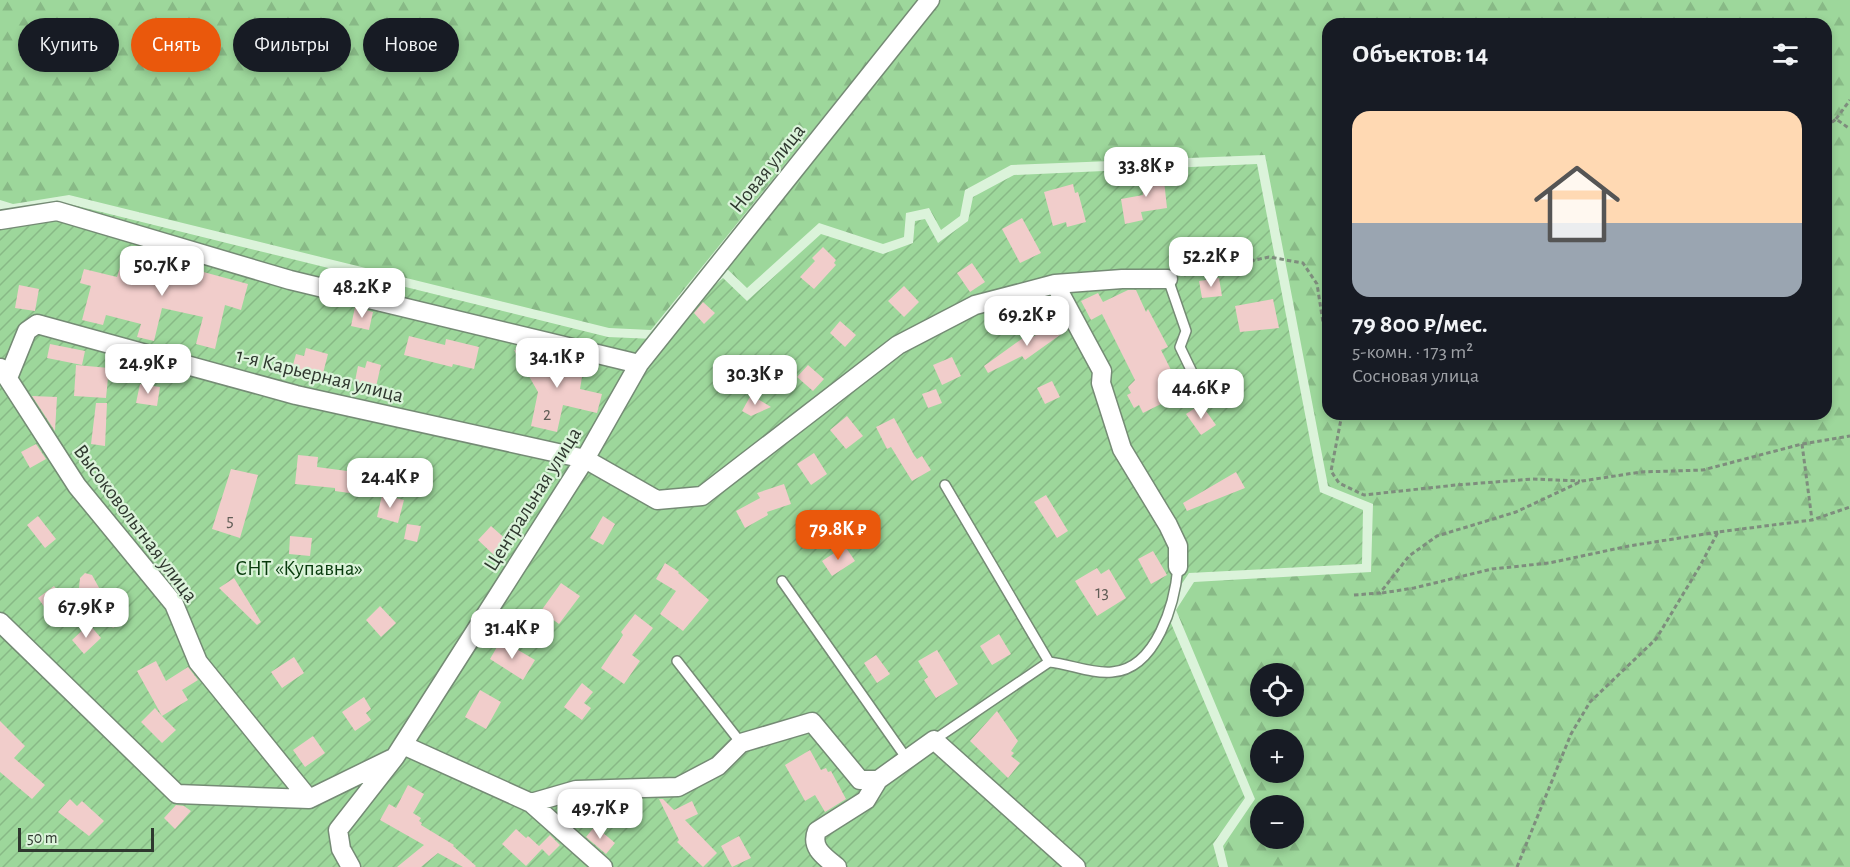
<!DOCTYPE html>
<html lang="ru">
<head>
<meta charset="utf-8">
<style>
	body { margin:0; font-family:"Alegreya Sans",sans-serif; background:#242831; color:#f1f3f6; height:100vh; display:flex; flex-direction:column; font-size:22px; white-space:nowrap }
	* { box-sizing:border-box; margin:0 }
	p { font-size:20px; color:#9ea1a6 }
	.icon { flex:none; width:33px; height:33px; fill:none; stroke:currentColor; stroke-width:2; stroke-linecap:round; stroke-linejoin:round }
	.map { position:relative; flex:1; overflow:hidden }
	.sheet { position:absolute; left:1322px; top:18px; width:510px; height:402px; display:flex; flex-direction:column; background:#171b24; border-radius:18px; box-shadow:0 3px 9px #0003 }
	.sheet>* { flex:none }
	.hud { position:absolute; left:18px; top:18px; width:570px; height:54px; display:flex; gap:12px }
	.tools { position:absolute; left:1250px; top:663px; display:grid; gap:12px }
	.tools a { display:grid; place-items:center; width:54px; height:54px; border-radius:50%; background:#171b24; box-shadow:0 3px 9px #0003; font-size:30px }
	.scale { position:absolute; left:18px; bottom:15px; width:136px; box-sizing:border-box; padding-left:6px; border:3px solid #2f382f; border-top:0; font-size:16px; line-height:21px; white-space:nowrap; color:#2f382f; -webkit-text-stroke:4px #dbf3da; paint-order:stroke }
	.price { position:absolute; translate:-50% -51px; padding:0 14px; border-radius:12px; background:#fff; color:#222; font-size:20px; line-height:39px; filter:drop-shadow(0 2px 3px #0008) }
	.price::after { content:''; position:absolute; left:50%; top:36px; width:18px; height:14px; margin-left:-9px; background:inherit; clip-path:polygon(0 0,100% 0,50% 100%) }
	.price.current { background:#ea580c; color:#fff }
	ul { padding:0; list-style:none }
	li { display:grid; align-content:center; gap:12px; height:318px; padding:0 30px }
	li span { display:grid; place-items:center; height:186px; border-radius:18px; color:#555 }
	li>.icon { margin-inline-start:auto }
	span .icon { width:108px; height:108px; fill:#fffc; stroke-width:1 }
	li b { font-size:26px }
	h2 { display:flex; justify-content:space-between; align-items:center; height:72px; padding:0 30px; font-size:26px }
	.pill { padding:0 21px; border-radius:27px; background:#171b24; box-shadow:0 3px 9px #0003; font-size:21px; line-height:54px }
	.pill.current { background:#ea580c; color:#fff }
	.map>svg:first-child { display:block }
</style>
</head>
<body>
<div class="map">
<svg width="1850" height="867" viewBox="0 0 1850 867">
	<defs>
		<pattern id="forest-firs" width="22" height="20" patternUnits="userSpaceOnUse" patternTransform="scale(1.5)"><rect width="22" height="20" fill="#9dd79b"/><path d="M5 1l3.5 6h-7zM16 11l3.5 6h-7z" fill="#88b986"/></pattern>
		<pattern id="garden-furrows" width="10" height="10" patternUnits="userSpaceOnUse" patternTransform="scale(1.5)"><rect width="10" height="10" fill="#9dd79b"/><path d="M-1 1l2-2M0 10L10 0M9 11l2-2" fill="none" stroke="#88b986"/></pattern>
	</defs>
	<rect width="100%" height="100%" fill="#dbf3da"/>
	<path fill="url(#forest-firs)" fill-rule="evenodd" d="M0,0H918L651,330L609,328L69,195L13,204L0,200Z
		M934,0H1850V867H1228L1223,846L1255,799L1176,610L1194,582L1371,572L1373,504L1328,486L1265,155L1011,165L965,190L960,216L941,230L929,208L906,213L904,237L883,244L819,223L747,288L723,265ZM1328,24H1826V414H1328ZM1260,674H1293V706H1260ZM1260,740H1293V772H1260ZM1260,806H1293V838H1260Z"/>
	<path fill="url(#garden-furrows)" d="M1257,164L1320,492L1363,510L1362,564L1189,573L1165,609L1245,798L1213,844L1219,867H0V223L17,212L69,204L608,337L654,339L723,278L747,301L821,234L883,254L913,243L915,221L925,219L938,243L968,221L973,197L1014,175Z"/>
	<path fill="#f1cdcb" d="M1163,171L1167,208L1141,212L1143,220L1125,224L1121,199L1143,195L1141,173Z
		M1073,184L1075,193L1078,192L1086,222L1067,227L1066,222L1053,226L1044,192Z
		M1022,218L1041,253L1020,263L1002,229Z
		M823,247L836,260L834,263L836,265L814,289L800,277L815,261L812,258Z
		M127,260L148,266L149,260L196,271V270L248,284L241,310L225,305L215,349L196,344L203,317L162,308L154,341L137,337L141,324L106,315L103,325L82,320L91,286L80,283L84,269L117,277L121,264L125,266Z
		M972,263L985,282L970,292L957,273Z
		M1219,278L1222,296L1202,298L1199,281Z
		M19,285L39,289L35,311L15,308Z
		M904,286L919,302L904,317L888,301Z
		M1128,290H1136L1146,312L1148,309L1168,347L1161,350L1177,382L1163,389L1169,400L1143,413L1139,405L1134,408L1127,395L1131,393L1128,387L1135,380L1102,314L1091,320L1081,301L1098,293L1103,302Z
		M1273,299L1279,328L1240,332L1235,306Z
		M703,302L715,313L704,324L694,313Z
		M355,307L373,312L369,330L351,326Z
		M840,321L856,335L845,347L830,333Z
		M1062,321L1067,330L1025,360L1022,356L988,373L984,366L1023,338L1025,341Z
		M409,336L445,345L446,339L479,347L474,369L453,364L452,367L404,355Z
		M50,344L85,351L82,365L47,358Z
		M306,348L328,354L321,381L291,372L296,354L304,356Z
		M514,350L584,365L580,389L602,394L597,413L563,405L557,432L531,426L538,392Z
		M952,357L961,376L942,385L933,365Z
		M367,361L381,365L375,391L354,386L358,366L365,368Z
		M76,365L109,368L106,398L74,396Z
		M808,365L824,379L813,391L797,377Z
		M1052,381L1060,397L1045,404L1037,388Z
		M140,384L160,387L157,406L136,403Z
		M936,389L942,403L928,408L922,394Z
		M751,395L771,407L751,416L742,411Z
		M32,396L57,397L55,431Z
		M96,403H107L105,446L91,444Z
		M1201,404L1216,425L1201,435L1186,414Z
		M847,416L863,436L846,449L830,430Z
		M894,418L914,455L917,459L922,456L931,470L912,481L891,447L887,449L876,427Z
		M36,444L46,459L30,468L21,452Z
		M814,453L827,474L811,485L797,464Z
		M298,455L318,457L317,467L362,473L361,480L366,481L364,495L335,491V488L295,484Z
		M231,469L258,475L240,538L212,529Z
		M1236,472L1245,488L1187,511L1183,503Z
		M784,484L791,504L767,512L768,515L745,528L736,511L760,498L757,493Z
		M382,495L404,500L398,523L377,517Z
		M1046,495L1068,531L1057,538L1034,502Z
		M38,516L56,539L45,548L27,525Z
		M603,516L615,524L603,545L590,538Z
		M407,524L421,526L417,542L404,539Z
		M491,526L509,542L496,557L478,540Z
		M290,536L312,538L310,556L289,554Z
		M845,546L855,561L832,576L822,561Z
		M1153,551L1167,575L1151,584L1138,559Z
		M665,563L679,572L678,573L709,600L683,631L660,614L676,591L656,579Z
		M1097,568L1101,574L1109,569L1126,598L1097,616L1075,581Z
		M85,573L92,575L119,624L113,628L79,588L80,578Z
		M234,578L261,622L257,625L219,588Z
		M561,583L580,596L559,624L541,611Z
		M54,586L66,603L50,615L38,598Z
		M380,606L396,623L381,637L366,620Z
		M635,614L653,628L632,655L640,661L624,684L601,668L623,635L621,632Z
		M89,624L101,638L84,654L72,640Z
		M999,634L1011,654L992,665L980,646Z
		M501,640L535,660L523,680L490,659Z
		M937,650L958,684L936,698L924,680L928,677L918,661Z
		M876,655L890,674L877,683L864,663Z
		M294,657L304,673L282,688L271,672Z
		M156,661L166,681L188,667L198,680L182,690L188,700L162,716L176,730L162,743L141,722L155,708L162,716L137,671Z
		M582,683L593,692L584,703L591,708L582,720L564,707Z
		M480,690L501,702L486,729L465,717Z
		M364,697L371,709L366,713L371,720L355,731L342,712Z
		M997,711L1018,741L1011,751L1014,753L1011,756L1020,763L1008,778L970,741Z
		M0,721L25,746L14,758L45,785L32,799L0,772Z
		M313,736L325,753L305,767L293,750Z
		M810,750L821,770L826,768L828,772L831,771L846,799L825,812L815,795L805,801L785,765Z
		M408,785L424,794L413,813L421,818L419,821L422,823L421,825L454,845L453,846L476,866L475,867H463L438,853L421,867H397L424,845L380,820L389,804L396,808Z
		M70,799L77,806L82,801L104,821L89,836L58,812Z
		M659,799H663L674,810L692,801L698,814L685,820L717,853L703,867L677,842L679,840Z
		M176,805L184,806L191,811L175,829L164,818Z
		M595,826L615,843L606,854L586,837Z
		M516,829L526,838L528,836L539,846L550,835L560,845L549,856L542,849L526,866L502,844Z
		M739,836L751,858L732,867L721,846Z"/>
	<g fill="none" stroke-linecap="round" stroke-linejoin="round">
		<g stroke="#758b75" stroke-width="12">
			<path id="service" d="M1168,279L1186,331L1180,347L1203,395
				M782,581L907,759
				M677,661L741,743
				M1049,662C1070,664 1091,674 1112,672C1157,669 1175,602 1178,567
				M934,740L1049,662L945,485"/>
		</g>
		<g stroke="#758b75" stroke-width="21">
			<path id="minor" d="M0,220L57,211L290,280L639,364
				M1055,284L1102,371L1101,383L1122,449L1168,525L1178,546V567
				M1,368L77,486L174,604L198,662L309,799L391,759
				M8,378L27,331L37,324L296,395L585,459L657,500L702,496L898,345L975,305L1055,284L1122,279H1168
				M0,622L177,794L309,799
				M403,745L531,803L603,867
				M878,780L934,740L1076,867
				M531,803L576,790L678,787L718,766L741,743L812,722L860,780H878
				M351,867L341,849L338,830L395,757L585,459L639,364L930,0
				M837,867C825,857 810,848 817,831L866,800L878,780"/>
		</g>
		<path stroke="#7e8d7d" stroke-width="3" stroke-dasharray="4.5 3" stroke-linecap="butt" d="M1836,119L1850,100
			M1826,127L1836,119L1850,129
			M1184,275L1269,257L1303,263L1317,284L1328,354
			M1342,414L1331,471L1339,483L1364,495L1456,485L1533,479L1580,481
			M1802,444L1812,520
			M1382,593L1414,588L1492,569L1549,563L1629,546L1718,532
			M1354,595L1380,593L1409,556L1437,536L1516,512L1582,481L1641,472L1703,470L1802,444L1850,436
			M1517,867L1571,734L1590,702L1656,639L1700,566L1718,532L1812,520L1850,507"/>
		<use href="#service" stroke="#fff" stroke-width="9"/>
		<use href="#minor" stroke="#fff" stroke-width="18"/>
	</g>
	<g text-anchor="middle" stroke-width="4.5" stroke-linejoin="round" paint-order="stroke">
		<g font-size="18" fill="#605d56">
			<text x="547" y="420">2</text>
			<text x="230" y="526">5</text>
			<text x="1102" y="598">13</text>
		</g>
		<g font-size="21" fill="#2f382f" stroke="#dbf3da">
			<text transform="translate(767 168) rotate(-51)" y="7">Новая улица</text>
			<text transform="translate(320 375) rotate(14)" y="7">1-я Карьерная улица</text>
			<text transform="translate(532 499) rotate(-58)" y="7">Центральная улица</text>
			<text transform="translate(136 523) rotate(53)" y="7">Высоковольтная улица</text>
		</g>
		<g font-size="21" fill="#073a0c" stroke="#dbf3da">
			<text x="299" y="575">СНТ «Купавна»</text>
		</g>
	</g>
</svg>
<div class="tools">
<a><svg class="icon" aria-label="locate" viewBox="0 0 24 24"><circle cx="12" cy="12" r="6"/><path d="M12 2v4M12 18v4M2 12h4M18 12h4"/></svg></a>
<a>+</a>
<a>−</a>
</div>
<div class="scale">50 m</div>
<b class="price" style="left:1146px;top:198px">33.8K ₽</b>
<b class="price" style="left:1211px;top:288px">52.2K ₽</b>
<b class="price" style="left:162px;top:297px">50.7K ₽</b>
<b class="price" style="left:362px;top:319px">48.2K ₽</b>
<b class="price" style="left:1027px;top:347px">69.2K ₽</b>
<b class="price" style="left:557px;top:389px">34.1K ₽</b>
<b class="price" style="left:148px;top:395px">24.9K ₽</b>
<b class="price" style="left:755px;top:406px">30.3K ₽</b>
<b class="price" style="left:1201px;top:420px">44.6K ₽</b>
<b class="price" style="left:390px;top:509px">24.4K ₽</b>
<b class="price current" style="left:838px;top:561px">79.8K ₽</b>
<b class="price" style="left:86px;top:639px">67.9K ₽</b>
<b class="price" style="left:512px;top:660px">31.4K ₽</b>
<b class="price" style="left:600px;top:840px">49.7K ₽</b>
<div class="hud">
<a class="pill">Купить</a>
<a class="pill current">Снять</a>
<a class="pill">Фильтры</a>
<a class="pill">Новое</a>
</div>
<section class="sheet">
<h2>Объектов: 14<svg class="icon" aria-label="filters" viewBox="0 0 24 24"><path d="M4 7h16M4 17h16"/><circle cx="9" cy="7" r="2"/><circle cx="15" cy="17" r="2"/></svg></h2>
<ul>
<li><span style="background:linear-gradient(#ffd9b3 60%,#9aa5b1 0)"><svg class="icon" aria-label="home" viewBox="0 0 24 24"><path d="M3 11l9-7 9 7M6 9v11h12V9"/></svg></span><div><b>79 800 ₽/мес.</b><p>5-комн. · 173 m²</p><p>Сосновая улица</p></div></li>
</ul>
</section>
</div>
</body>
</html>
